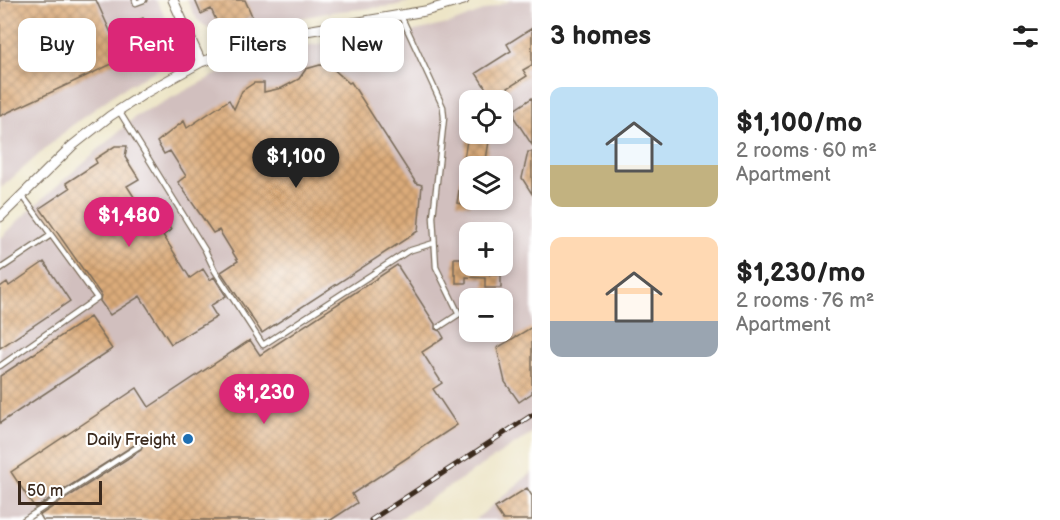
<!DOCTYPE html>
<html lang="en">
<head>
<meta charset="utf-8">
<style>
	body { margin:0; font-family:"Balsamiq Sans",sans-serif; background:#f6f6f6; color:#222; height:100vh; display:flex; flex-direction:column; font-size:22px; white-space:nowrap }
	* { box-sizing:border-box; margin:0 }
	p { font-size:20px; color:#767676 }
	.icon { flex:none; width:33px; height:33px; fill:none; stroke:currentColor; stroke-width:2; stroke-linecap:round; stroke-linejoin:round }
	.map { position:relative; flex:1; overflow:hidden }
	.panel { display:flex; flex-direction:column; background:#fff; width:528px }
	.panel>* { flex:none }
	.guide { position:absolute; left:18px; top:18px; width:423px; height:54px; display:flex; gap:12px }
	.tools { position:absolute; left:459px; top:90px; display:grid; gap:12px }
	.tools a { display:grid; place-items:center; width:54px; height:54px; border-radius:12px; background:#fff; box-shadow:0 3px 9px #0003; font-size:30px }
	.scale { position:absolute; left:18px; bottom:15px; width:84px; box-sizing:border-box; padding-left:6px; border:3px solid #3b2a1e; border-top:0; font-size:16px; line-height:21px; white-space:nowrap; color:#3b2a1e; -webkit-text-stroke:4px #fff; paint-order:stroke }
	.price { position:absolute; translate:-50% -51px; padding:0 14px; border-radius:21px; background:#db2777; color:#fff; font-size:20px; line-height:39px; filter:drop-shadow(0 2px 3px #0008) }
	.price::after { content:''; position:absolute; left:50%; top:36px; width:18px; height:14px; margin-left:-9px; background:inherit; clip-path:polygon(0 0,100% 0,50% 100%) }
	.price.current { background:#222; color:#fff }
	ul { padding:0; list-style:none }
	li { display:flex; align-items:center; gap:18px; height:150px; padding:0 18px }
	li span { display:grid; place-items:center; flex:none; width:168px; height:120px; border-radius:12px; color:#555 }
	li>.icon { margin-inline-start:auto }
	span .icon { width:72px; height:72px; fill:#fffc; stroke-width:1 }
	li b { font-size:26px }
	h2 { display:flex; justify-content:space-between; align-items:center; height:72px; padding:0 18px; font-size:26px }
	.tag { padding:0 21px; border-radius:12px; background:#fff; box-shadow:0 3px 9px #0003; font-size:21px; line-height:54px }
	.tag.current { background:#db2777; color:#fff }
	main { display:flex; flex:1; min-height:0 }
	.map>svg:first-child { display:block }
</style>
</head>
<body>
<main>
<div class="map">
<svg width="532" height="520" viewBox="0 0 532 520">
	<defs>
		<pattern id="building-cross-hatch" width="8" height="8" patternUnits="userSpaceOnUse" patternTransform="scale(1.5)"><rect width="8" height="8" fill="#dcac7a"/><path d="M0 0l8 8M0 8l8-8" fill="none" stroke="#b48c63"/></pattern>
	</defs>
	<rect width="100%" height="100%" fill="#fff"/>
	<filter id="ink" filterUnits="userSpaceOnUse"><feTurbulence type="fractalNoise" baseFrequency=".0167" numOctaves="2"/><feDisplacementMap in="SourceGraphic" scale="12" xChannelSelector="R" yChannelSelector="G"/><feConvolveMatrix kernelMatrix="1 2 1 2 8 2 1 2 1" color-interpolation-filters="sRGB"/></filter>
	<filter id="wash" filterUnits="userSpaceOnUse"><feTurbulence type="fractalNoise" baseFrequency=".008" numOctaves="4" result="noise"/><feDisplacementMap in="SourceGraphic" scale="24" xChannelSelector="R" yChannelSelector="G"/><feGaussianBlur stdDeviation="1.35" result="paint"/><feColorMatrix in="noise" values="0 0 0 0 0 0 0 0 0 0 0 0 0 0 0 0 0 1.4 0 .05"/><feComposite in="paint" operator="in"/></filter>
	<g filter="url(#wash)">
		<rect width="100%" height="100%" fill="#ede5c7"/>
		<path fill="#d1bfbe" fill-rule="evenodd" d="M0,0H156L173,31L179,50L174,60L119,91L70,127L1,188Z
			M187,0H417L393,6L332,12L285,21L222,39L197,20Z
			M511,0H532V433L398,520H0V239L23,216L135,117L215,75L309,45L401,34L452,23ZM470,100H502V134H470ZM470,166H502V200H470ZM470,232H502V266H470ZM470,298H502V332H470Z
			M532,472V520H475Z"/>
		<g id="blocks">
			<path fill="url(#building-cross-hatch)" d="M0,0H96L111,33L143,18L155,44L0,116Z
				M195,0H245L252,16L221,31L211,9L201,14Z
				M532,28V65L523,70L527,76L492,98L476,73L511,51L507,44Z
				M320,65L330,66L349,83L351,82L416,183L422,185L418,231L262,333L221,272L238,261L219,230L213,233L178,182L186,176L170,151L164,154L157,142L184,121L187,128L229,100L234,109L242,91L254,83H264V92L282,88L299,79L306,69Z
				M532,98V145L515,119L514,110Z
				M468,134L490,135L485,166H470V205L457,203Z
				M115,146H127L125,157L139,179L127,186L145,214L156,207L171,230L163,235L190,278L203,269L210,280L214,277L226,296L210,306L217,317L171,344L140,296L110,315L100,301L101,295L40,208L70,188L66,183L97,163L95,159Z
				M528,152H532V194L522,178Z
				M454,258H470V266H490V275H501V288H485V278L466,277V283H456V275H454Z
				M44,262L70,301L0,348V287L7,282L9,286Z
				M397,265L435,324V329L440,331L444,338L422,352L442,383L433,389L457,425L352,494L357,503L331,520H43L40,515L141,450L143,445L139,442L35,508L11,472L137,388L149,407L250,340L260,355Z
				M90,317L112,349L0,423V376Z
				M532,327V393L519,402L505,382L497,348Z
				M527,488L532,496V520H503L495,508Z"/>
		</g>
	</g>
	<g filter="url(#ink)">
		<use href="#blocks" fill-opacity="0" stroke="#796b59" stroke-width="1.5"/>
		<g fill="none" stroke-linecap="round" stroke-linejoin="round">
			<g stroke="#796b59" stroke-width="7">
				<path id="service" d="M135,0L136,3L144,0
					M401,16L443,107L444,118L433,217L436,267L459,314L439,327
					M119,111L205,250L215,271L263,345L408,251L434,243
					M0,269L51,235
					M0,366L97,298L22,195
					M24,520L139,446"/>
			</g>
			<g stroke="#796b59" stroke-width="11">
				<path id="minor" d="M173,0L201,62
					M0,217L72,146L110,116L147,92L201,62L300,32L425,11L464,0"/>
			</g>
			<use href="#service" stroke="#fff" stroke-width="4.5"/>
			<use href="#minor" stroke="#fff" stroke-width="9"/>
			<g stroke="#3b2a1e" stroke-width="5">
				<path id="rail" d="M371,520L532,415"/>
			</g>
			<use href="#rail" stroke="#fff" stroke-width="3" stroke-dasharray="9" stroke-linecap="butt"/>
		</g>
	</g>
	<circle fill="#1f6fb2" stroke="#fff" stroke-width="2" cx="188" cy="439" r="6"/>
	<g text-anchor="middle" stroke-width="4.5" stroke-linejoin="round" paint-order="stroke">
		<g font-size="16" fill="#3b2a1e" stroke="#fff" text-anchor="end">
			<text x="176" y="445">Daily Freight</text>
		</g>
	</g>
</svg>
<div class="tools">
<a><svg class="icon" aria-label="locate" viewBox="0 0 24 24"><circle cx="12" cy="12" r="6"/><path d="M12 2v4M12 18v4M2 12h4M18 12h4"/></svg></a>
<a><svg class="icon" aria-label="layers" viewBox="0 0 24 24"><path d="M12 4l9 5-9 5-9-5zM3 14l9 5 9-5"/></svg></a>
<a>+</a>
<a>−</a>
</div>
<div class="scale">50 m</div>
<b class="price current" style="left:296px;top:189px">$1,100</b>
<b class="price" style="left:129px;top:248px">$1,480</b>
<b class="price" style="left:264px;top:425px">$1,230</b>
<div class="guide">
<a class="tag">Buy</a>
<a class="tag current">Rent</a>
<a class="tag">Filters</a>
<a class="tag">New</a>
</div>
</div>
<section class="panel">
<h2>3 homes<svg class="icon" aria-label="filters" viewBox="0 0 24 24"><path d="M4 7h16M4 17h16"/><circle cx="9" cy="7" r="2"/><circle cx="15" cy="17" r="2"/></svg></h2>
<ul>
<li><span style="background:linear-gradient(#bfe0f5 65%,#c2b280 0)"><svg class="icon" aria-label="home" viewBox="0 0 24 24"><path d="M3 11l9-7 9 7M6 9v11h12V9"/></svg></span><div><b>$1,100/mo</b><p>2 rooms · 60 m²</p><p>Apartment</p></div></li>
<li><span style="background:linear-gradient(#ffd9b3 70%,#9aa5b1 0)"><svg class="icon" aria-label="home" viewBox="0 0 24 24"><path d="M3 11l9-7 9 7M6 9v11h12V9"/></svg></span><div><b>$1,230/mo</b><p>2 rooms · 76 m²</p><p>Apartment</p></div></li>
</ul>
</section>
</main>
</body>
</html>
